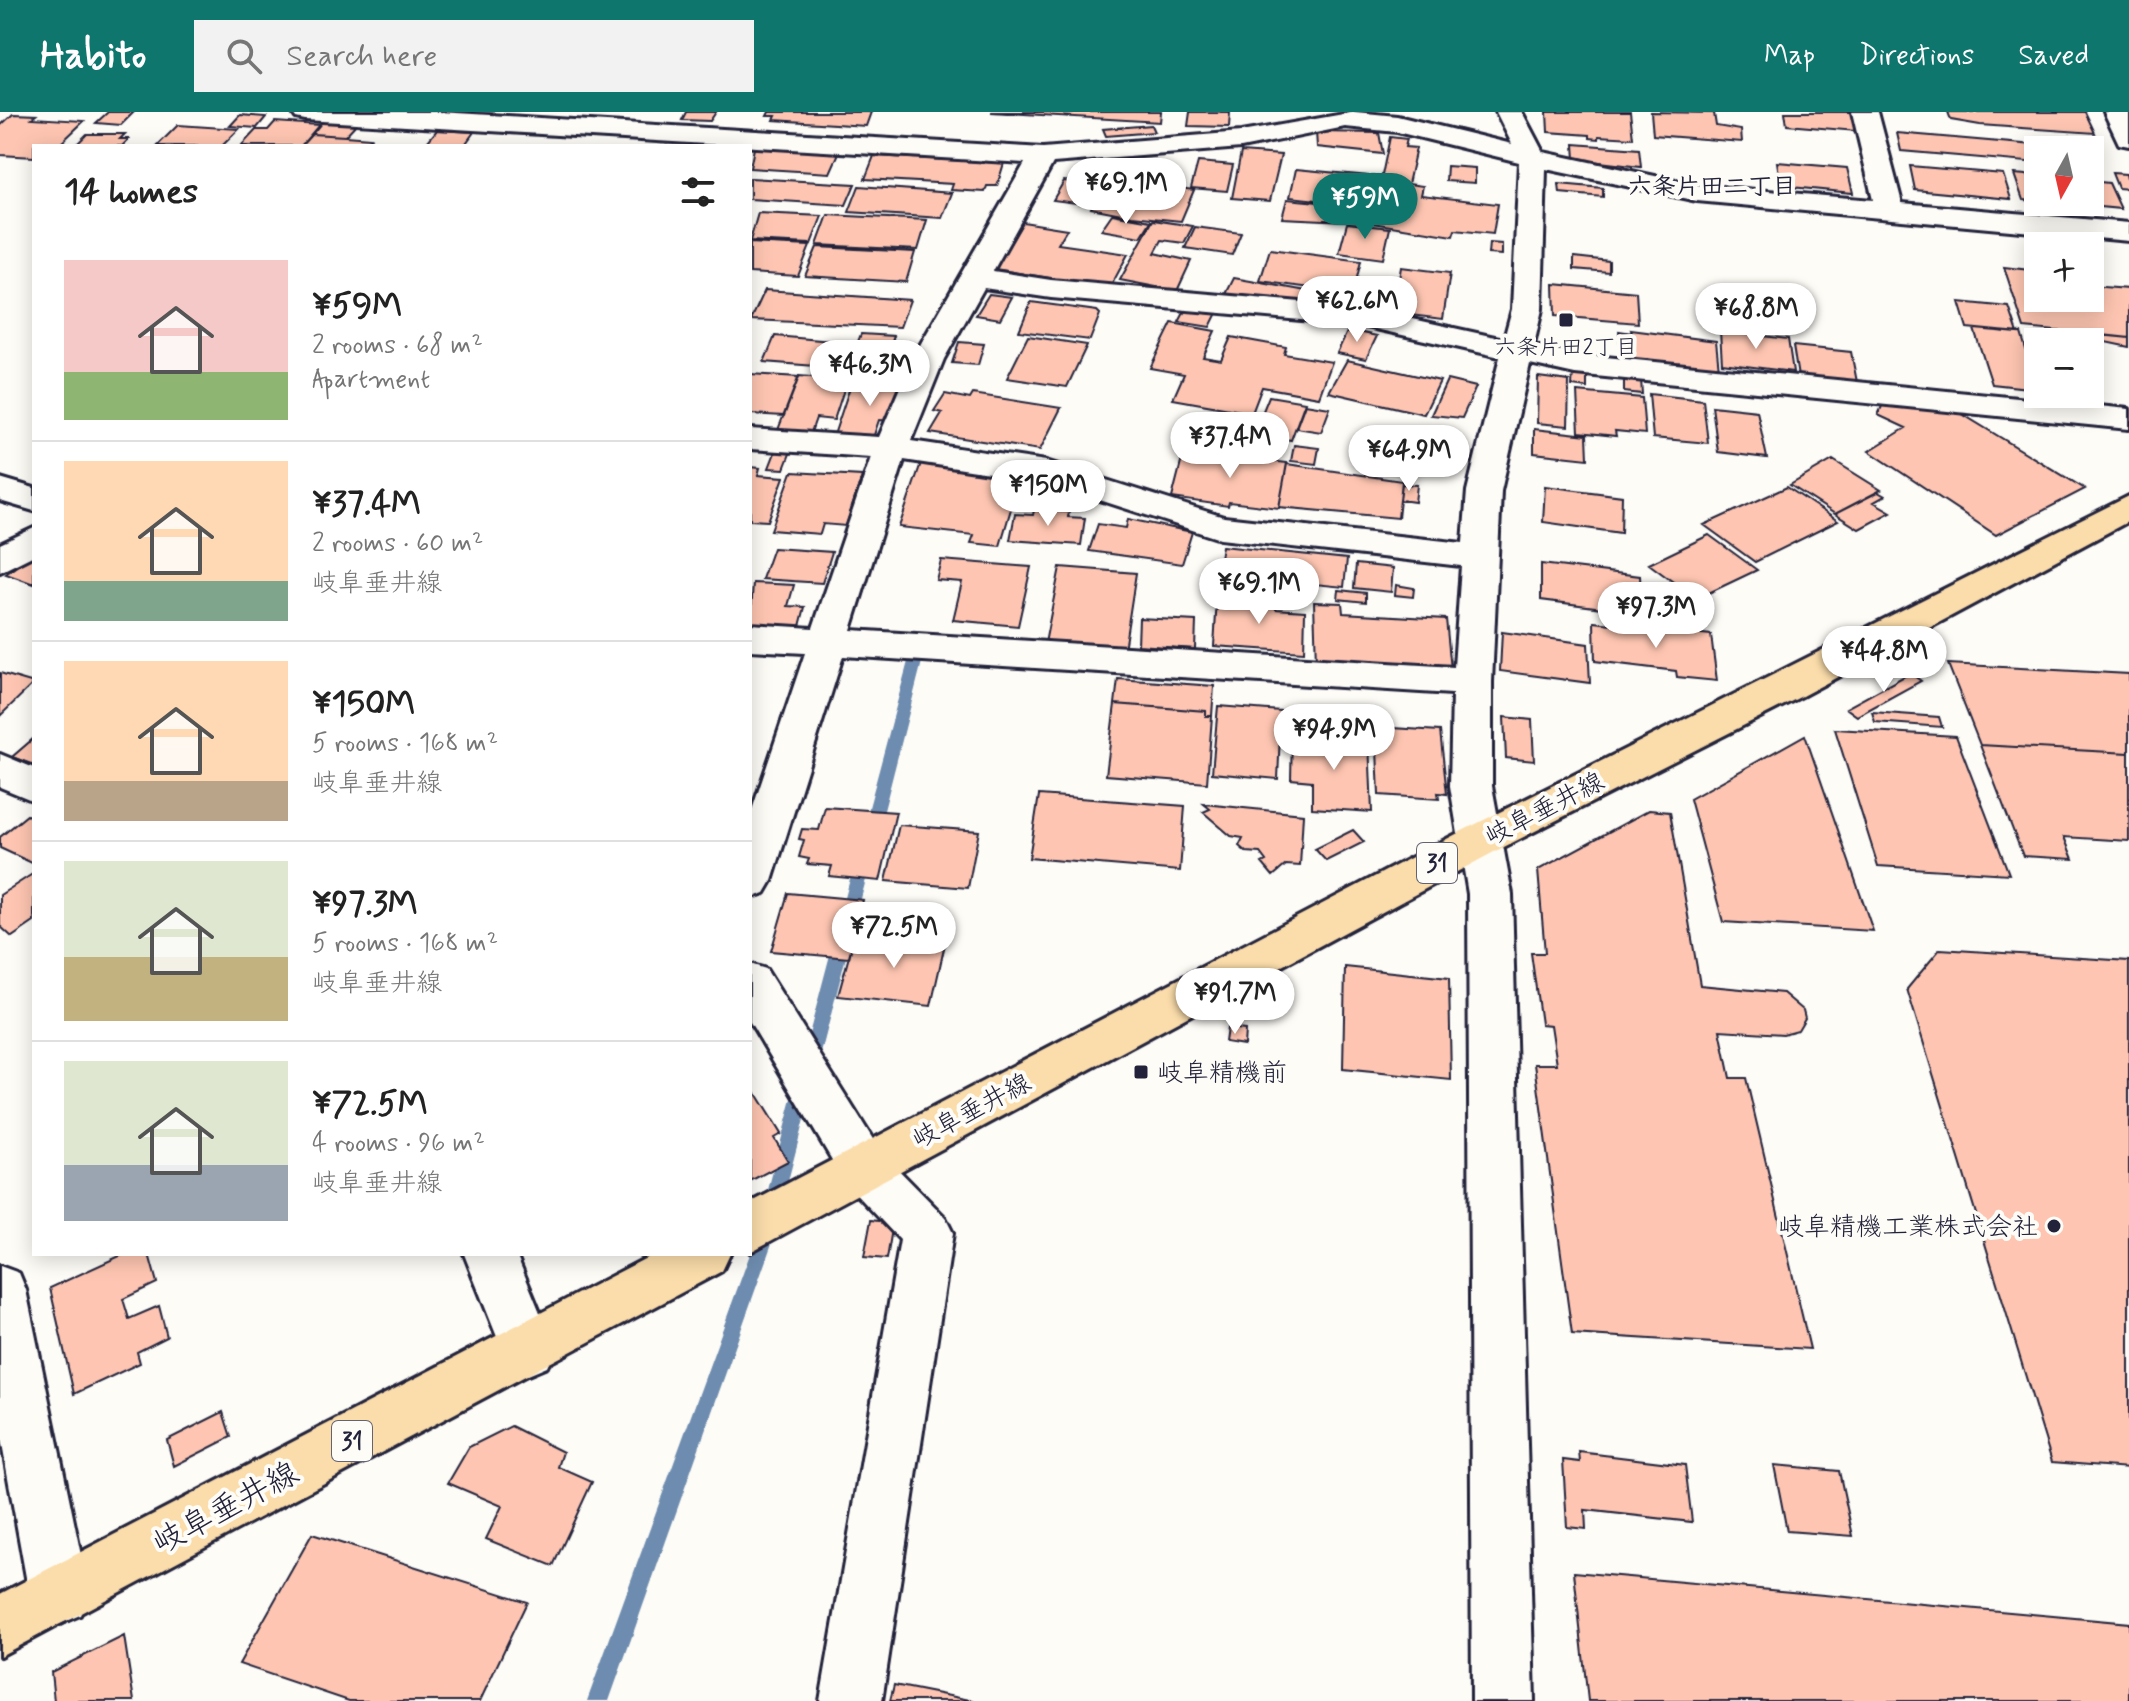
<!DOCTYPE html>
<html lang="en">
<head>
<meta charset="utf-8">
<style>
	body { margin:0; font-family:Mynerve,"Klee One",sans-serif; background:#f2f2f2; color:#222; height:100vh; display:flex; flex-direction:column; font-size:30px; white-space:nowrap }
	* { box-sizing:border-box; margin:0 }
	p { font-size:26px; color:#767676 }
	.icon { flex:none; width:44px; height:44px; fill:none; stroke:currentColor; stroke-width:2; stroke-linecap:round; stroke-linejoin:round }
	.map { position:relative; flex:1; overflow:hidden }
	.side { position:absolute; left:32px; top:32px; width:720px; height:1112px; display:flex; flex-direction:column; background:#fff; border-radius:0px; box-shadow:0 4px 20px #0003 }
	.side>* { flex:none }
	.needle { width:52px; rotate:188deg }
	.tools { position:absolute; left:2024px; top:24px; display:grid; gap:16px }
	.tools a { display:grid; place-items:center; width:80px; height:80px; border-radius:0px; background:#fff; box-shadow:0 4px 20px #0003; font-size:40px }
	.price { position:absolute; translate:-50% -68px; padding:0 18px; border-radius:28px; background:#fff; color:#222; font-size:26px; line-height:52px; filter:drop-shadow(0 2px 4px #0008) }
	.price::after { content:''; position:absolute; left:50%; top:48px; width:24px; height:18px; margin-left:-12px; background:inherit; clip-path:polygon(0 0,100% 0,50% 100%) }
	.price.active { background:#0f766e; color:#fff }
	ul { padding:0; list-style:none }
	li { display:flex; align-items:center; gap:24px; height:200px; padding:0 32px }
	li+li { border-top:2px solid #e0e0e0 }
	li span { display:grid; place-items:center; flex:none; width:224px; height:160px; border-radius:0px; color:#555 }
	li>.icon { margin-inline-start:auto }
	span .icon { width:96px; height:96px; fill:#fffc; stroke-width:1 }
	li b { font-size:34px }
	h2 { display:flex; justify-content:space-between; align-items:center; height:96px; padding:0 32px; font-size:34px }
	header { display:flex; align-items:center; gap:48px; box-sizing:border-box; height:112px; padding:0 40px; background:#0f766e; color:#fff }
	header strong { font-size:38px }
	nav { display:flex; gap:44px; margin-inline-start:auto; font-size:28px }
	.search { width:560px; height:72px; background:#f2f2f2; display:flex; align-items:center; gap:20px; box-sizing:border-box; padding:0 28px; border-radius:0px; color:#767676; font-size:30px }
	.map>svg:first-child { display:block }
</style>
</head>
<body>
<header>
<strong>Habito</strong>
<div class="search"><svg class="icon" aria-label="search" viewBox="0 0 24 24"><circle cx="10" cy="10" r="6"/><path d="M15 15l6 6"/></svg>Search here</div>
<nav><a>Map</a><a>Directions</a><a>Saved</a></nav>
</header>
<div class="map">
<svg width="2129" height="1589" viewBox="0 0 2129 1589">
	<rect width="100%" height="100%" fill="#fdfcf7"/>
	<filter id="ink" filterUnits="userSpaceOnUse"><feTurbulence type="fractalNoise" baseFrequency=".0125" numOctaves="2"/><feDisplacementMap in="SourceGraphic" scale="16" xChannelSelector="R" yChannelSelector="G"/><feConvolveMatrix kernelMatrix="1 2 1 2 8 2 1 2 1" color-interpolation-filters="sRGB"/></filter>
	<g filter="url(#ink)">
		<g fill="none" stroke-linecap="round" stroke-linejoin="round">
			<path fill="#6e8caf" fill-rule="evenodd" d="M917,537L924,542L879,718L871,724L863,718L910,542Z
				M863,742L871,748L772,1131L609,1589H587L754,1131L855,748Z"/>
		</g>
		<path fill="#fec6b2" stroke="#22223b" stroke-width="2" d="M108,0H134L121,13L96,11Z
			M686,0H716L710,9L682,8Z
			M769,0H871L866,14L774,8L776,4H767Z
			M991,0H1161L1160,10Z
			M1190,0H1230L1229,15L1188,14Z
			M1547,0H1630L1633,26L1599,24V27L1590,26V23L1548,20Z
			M1651,0L1714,1L1716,14L1741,18L1742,30L1653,23Z
			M1785,0H1851L1856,19L1787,13Z
			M1948,0H2085L2095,21L1980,13L1951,8Z
			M13,2L36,3L32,6L84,9L58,34H34V45L0,43V14Z
			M240,3L266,5L257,16L230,14Z
			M275,10L319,13L301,34H241L256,18H268Z
			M322,10L329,9L357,11L345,24L312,22Z
			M178,13L239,17L222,34H157Z
			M1151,13L1154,20L1106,24L1103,17Z
			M437,18L474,20L464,34H414H424Z
			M1316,20L1379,21L1383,42L1317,35Z
			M1897,21L2034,33L2038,51L1901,39Z
			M87,22H125L120,27H129L122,34H75Z
			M312,22L345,24L371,26L365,34H301Z
			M1390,25L1407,27L1405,35L1416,36L1408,72L1423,74L1421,83L1498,92L1493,122L1455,118L1453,124L1372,111Z
			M1574,32L1639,37L1641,55L1575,47Z
			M754,36L839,41L830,61L750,56Z
			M1241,40L1281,43L1270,89L1232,86Z
			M874,44L1004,51L997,74H987L985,80L951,78L953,72L865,67Z
			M1198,50L1233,53L1227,79L1191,76Z
			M1777,50L1847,56L1853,81L1781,74Z
			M1103,53L1132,55L1129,67L1100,65Z
			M1447,54L1475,56V71L1446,69Z
			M1910,54L2003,62L2011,87L1915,78Z
			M1296,57L1379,65L1372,94L1290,85Z
			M2112,61L2126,62L2129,77L2118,76Z
			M2014,62L2038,64V89L2023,88Z
			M750,66L855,72L846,93L750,87Z
			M1106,66L1194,78L1181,109L1132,104L1091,96Z
			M1064,69L1094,73L1084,92L1053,88Z
			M2090,69L2109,71L2121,97L2046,90H2090Z
			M1559,72L1603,76V85L1560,81Z
			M859,74L952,81L942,106L849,100Z
			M1287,87L1370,95L1367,110L1282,106Z
			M758,101L822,104L811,132L750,129Z
			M1112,102L1151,109L1141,125L1101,118Z
			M828,103L927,108L918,138L817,133Z
			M1153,108L1193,114L1184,131L1162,128L1155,141L1191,149L1177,179L1120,168Z
			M1023,110L1067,117L1058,132L1128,142L1110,176L995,157Z
			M1347,111L1390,116L1383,147L1339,141Z
			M1195,115L1241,121L1232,143L1185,136Z
			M750,131L810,134L798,164L750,161Z
			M1489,131L1502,132V143L1488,142Z
			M817,135L915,140L906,170L805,164Z
			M1270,137L1361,149L1352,186L1318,182L1319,177L1260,169Z
			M1574,145L1609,149V160L1574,157Z
			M1401,155L1450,161L1443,207L1393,201Z
			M2004,155L2038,159V186H2090V174L2129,177V226L2024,216Z
			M1234,166L1312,180L1305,193L1226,182Z
			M1554,172L1636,180L1638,211L1555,204Z
			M765,178L910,188L900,215L751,208Z
			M989,182L1012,185L1000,207L976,203Z
			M1031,190L1097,199L1100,202L1090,228L1019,219Z
			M1959,190L2009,195L2018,221L1967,216Z
			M1186,197L1218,199L1210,215L1179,210Z
			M1172,211L1215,219L1203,245L1221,248L1231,225L1286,235L1284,242L1332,250L1319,285L1262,275L1252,301L1173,287L1184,262L1150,256Z
			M1974,217L2021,221L2038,277L1992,272Z
			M1348,218L1377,224L1366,247L1337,241Z
			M1631,218L1716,229L1719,258L1621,248L1619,219L1632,221Z
			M1720,219L1788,227L1793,260L1722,251Z
			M861,222L894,224L885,248L852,245Z
			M2102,223L2129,226V235L2105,230Z
			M775,224L854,231L848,246L859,247L855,257L764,250Z
			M1028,224L1087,233L1067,275L1007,266Z
			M959,230L984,232L978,253L952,251Z
			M1793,234L1851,240L1857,270L1798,265Z
			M1347,248L1440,269L1424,302L1329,280Z
			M1573,259L1587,261V276L1572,274Z
			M750,262L799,265L784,304L750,302Z
			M799,264L847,268L834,308L816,306L809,326L776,323Z
			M1538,265L1569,269L1568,314L1537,311Z
			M1624,265L1641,267L1642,282L1624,280Z
			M1447,268L1476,275L1462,306L1431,303Z
			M852,269L909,273L897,309L879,308L873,326L834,323Z
			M1577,280L1642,286L1645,322L1615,319L1616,324L1579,320Z
			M945,282L970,287L973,282L1061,296L1040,338L930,321L942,301L934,299Z
			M1649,282L1703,288L1708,331L1653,326Z
			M1269,284L1305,290L1291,328L1254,321Z
			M1305,292L1330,296L1321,320L1296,316Z
			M1883,292L1957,299L2085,377L1996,423L1869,339L1906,316L1878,303Z
			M1712,294L1757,299L1767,346L1718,340Z
			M1392,315L1460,329L1449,359L1397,349L1401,338L1384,335Z
			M1534,317L1587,323L1588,347L1534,341Z
			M1294,333L1319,336L1316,352L1291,349Z
			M776,338L791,339L784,357L769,356Z
			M1184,339L1287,351L1279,396L1229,390L1228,394L1172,386Z
			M1833,348L1881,378L1835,402L1790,373Z
			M921,351L1021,363L1000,434L971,431L974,423L899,415Z
			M1287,352L1402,369L1398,406L1279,395Z
			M750,355L760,356L758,363L784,365L768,409L750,408Z
			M792,360L862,364L846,414L823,412L820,422L771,418Z
			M1402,372L1417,373L1415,390L1400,388Z
			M1545,374L1622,384L1621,421L1543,410Z
			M1787,375L1838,409L1755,450L1704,413Z
			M1878,380L1885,384L1874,390L1891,400L1859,417L1835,402Z
			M1034,398L1069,400L1068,405L1085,406L1081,433L1010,428L1015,402L1033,403Z
			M1128,407L1192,420L1182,452L1089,439L1098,412L1126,416Z
			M1709,423L1757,458L1696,487L1649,452Z
			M1222,434L1347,447L1344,475L1305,471L1304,480L1216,470Z
			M773,436L832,440L822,471L762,467Z
			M34,441V472L6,462Z
			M941,448L1031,455L1018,514L953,508L962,470L936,468Z
			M1356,452L1393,456L1391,480L1354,476Z
			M1541,452L1640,464L1642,501L1541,488Z
			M1060,455L1136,461L1124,538L1045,531Z
			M753,471L794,473L788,494L805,495L799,518L750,516Z
			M1396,473L1414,476L1413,485L1395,483Z
			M1339,478L1366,481V490L1338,487Z
			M1217,486L1277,490L1276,497L1305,499L1304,540L1214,534Z
			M1314,490L1342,491L1343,501L1446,507L1451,558L1316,551Z
			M1139,506L1196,509L1195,537L1138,533Z
			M1594,510L1711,523L1717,569L1677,565L1676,559L1595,549Z
			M1502,520L1588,532L1590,571L1500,559Z
			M1948,552L2129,562V641L1980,633Z
			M0,561L34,571L0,604Z
			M1910,561L1921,569L1857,604L1846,596Z
			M1118,567L1214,574L1212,604H1206V599L1115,592Z
			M1115,592L1206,599V604H1212L1207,671L1106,663Z
			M1218,594L1281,599L1278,667L1212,661Z
			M1872,600L1939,605L1942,615L1875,610Z
			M1504,605L1532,608L1534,649L1506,646Z
			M1376,615L1440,619L1447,682L1438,681L1439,687L1379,683Z
			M1835,617L1956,624L2009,762L1878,754Z
			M1805,623L1873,819L1723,810L1690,687Z
			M1292,625L1369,630L1372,700L1312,696V669L1291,667Z
			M34,626V653L12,645Z
			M1980,633L2129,641V729L2064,725L2073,747L2023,744Z
			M1039,683L1185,694L1180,759L1029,746Z
			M1204,692L1303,702L1300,754L1286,753L1273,764L1262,751L1266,749L1260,741L1246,740L1239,734L1243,726L1231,724L1203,700L1210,697Z
			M825,695L896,700L880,769L829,764L832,754L807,752L809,747L799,745L804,728L799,727L802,717L819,718Z
			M1649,698L1670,700L1700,873L1783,881L1803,898L1805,906L1798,918L1783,922L1720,918L1730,966H1746L1810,1237L1572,1222L1535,952H1557L1551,913L1541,912L1531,841H1545L1538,758Z
			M27,703L34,706V752L0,736V725Z
			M899,713L979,719L968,776L886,769Z
			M1353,718L1364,730L1326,749L1315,737Z
			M34,761V810L12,825L0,814V783Z
			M788,781L863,788L849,846L771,839Z
			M919,820L947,823L931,894L838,884L854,826L916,833Z
			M1940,837L2129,849V1356L2052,1350L1907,877Z
			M1345,855L1449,866L1451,968L1343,957Z
			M1227,916L1245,918L1244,933L1225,930Z
			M750,972L781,1022L774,1026L788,1049L750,1069Z
			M871,1108L893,1111L887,1147L864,1145Z
			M124,1142H149L157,1171L123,1187L129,1207L159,1194L167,1225L137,1240L140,1251L74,1282L50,1176Z
			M223,1300L231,1325L174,1354L167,1328Z
			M511,1314L563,1340L558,1355L592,1370L553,1454L486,1427L502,1394L448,1371L469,1335Z
			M1579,1340L1685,1353L1692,1410L1585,1398L1586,1417L1567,1415L1563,1348L1580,1350Z
			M1774,1353L1839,1359L1853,1424L1787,1419Z
			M312,1422L527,1490L480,1589H349L239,1552Z
			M1574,1460L2129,1511V1589H1588Z
			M124,1524L134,1589H54L51,1560Z
			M894,1573L975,1589H890Z"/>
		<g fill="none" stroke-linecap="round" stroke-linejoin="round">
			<g stroke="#22223b" stroke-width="6">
				<path id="street" d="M292,0H439L1043,36L1241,20L1355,0L1397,4L1512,32L1496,0H1522L1543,40L1697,73L1873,88L1852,0H1878L1902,91L2129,111V129L1697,89L1546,57L1542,197L1534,233L1575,242L2129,297V317L1575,262L1530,252L1501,379L1492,570V674L1512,782L1534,1589H1472L1468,782L1450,674L1452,582L843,544L772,769L765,781L750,786V704L805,541L750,538V512L813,516L871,345L750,337V317L879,325L912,247L1025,51L305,8L296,6ZM1345,15L1397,20L1519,50L1512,197L1504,227L1358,195L1051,168L993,159L1053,51L1241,36ZM984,176L1051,186L1358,213L1500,245L1467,379L1463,431L1224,405L1046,349L911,329L944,247ZM904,348L1041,369L1220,427L1461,454L1454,555L851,518Z
					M2104,0H2129V34L2119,32Z
					M0,366L34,376V399L0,389Z
					M34,416V443L0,460V432Z
					M0,642L34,656V689L0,675Z
					M750,852L766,857L881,1040L945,1105L953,1121L882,1589H820L900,1128L845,1070L750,910Z
					M464,1142H516L555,1237L547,1255L528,1263L509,1255Z
					M0,1154L19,1161L26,1178L89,1482L80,1503L59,1512L38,1503L29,1482L0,1321Z"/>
			</g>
			<g stroke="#22223b" stroke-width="6">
				<path id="primary" d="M2129,384V409L1802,584L1494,740L750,1140V1091L1464,718Z
					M654,1142H730L722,1159L0,1544V1482Z"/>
			</g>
			<use href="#street" fill="#fdfcf7" fill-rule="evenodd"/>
			<use href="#primary" fill="#fbddab" fill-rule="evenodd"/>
		</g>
	</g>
	<g fill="#22223b" stroke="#fdfcf7" stroke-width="3">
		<rect x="1558" y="200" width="16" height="16" rx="4"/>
		<rect x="1133" y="952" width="16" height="16" rx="4"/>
		<circle cx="2054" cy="1114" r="8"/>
	</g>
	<g text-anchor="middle" stroke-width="8" stroke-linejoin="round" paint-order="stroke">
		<g font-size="22" fill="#22223b" stroke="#fdfcf7">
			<text x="1566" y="242">六条片田2丁目</text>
		</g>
		<g font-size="24" font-weight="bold" fill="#22223b" stroke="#fdfcf7">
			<text x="1712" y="82">六条片田二丁目</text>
		</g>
		<g fill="#fdfcf7" stroke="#646373" stroke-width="2">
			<rect x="1417" y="731" width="40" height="40" rx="6"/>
			<rect x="332" y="1309" width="40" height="40" rx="6"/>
		</g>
		<g font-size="24" font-weight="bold" fill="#22223b">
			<text x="1437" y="759">31</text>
			<text x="352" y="1337">31</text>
		</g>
		<g font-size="26" fill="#22223b" stroke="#fdfcf7">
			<text transform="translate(1544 696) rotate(-27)" y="9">岐阜垂井線</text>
			<text transform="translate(971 998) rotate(-28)" y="9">岐阜垂井線</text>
		</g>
		<g font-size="26" fill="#22223b" stroke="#fdfcf7" text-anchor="start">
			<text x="1157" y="969">岐阜精機前</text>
			<text x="2038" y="1123" text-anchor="end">岐阜精機工業株式会社</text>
		</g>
		<g font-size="32" fill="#22223b" stroke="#fdfcf7">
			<text transform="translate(225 1395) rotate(-28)" y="11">岐阜垂井線</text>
		</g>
	</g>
</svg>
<div class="tools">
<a><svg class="needle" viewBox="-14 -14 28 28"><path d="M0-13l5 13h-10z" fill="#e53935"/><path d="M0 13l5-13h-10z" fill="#767676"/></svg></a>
<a>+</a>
<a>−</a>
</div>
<b class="price" style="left:1126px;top:114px">¥69.1M</b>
<b class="price active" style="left:1365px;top:129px">¥59M</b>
<b class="price" style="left:1357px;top:232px">¥62.6M</b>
<b class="price" style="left:1756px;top:239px">¥68.8M</b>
<b class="price" style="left:870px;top:296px">¥46.3M</b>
<b class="price" style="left:1230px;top:368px">¥37.4M</b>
<b class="price" style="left:1409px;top:381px">¥64.9M</b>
<b class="price" style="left:1048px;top:416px">¥150M</b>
<b class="price" style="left:1259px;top:514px">¥69.1M</b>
<b class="price" style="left:1656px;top:538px">¥97.3M</b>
<b class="price" style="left:1884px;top:582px">¥44.8M</b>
<b class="price" style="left:1334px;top:660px">¥94.9M</b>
<b class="price" style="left:894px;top:858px">¥72.5M</b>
<b class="price" style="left:1235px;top:924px">¥91.7M</b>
<section class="side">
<h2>14 homes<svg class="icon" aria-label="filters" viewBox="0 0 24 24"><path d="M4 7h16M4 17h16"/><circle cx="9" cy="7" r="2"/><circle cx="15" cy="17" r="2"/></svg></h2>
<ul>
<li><span style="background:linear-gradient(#f6c9c9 70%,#8fb573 0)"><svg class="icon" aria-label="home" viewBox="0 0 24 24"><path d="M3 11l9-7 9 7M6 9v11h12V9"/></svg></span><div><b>¥59M</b><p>2 rooms · 68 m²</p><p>Apartment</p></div></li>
<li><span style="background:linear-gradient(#ffd9b3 75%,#7fa58c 0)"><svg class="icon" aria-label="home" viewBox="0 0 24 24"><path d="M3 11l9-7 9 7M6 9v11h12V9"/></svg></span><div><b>¥37.4M</b><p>2 rooms · 60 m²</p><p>岐阜垂井線</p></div></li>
<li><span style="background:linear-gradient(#ffd9b3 75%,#b9a48a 0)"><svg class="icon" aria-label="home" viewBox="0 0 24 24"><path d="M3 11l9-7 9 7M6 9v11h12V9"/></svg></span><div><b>¥150M</b><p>5 rooms · 168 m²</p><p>岐阜垂井線</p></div></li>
<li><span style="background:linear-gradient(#dfe7d0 60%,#c2b280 0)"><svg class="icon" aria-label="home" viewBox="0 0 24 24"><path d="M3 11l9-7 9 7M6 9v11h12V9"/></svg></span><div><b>¥97.3M</b><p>5 rooms · 168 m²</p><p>岐阜垂井線</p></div></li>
<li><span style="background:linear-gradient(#dfe7d0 65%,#9aa5b1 0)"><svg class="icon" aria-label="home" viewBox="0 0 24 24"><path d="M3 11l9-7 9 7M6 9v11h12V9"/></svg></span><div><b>¥72.5M</b><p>4 rooms · 96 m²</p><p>岐阜垂井線</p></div></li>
</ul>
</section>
</div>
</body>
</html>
